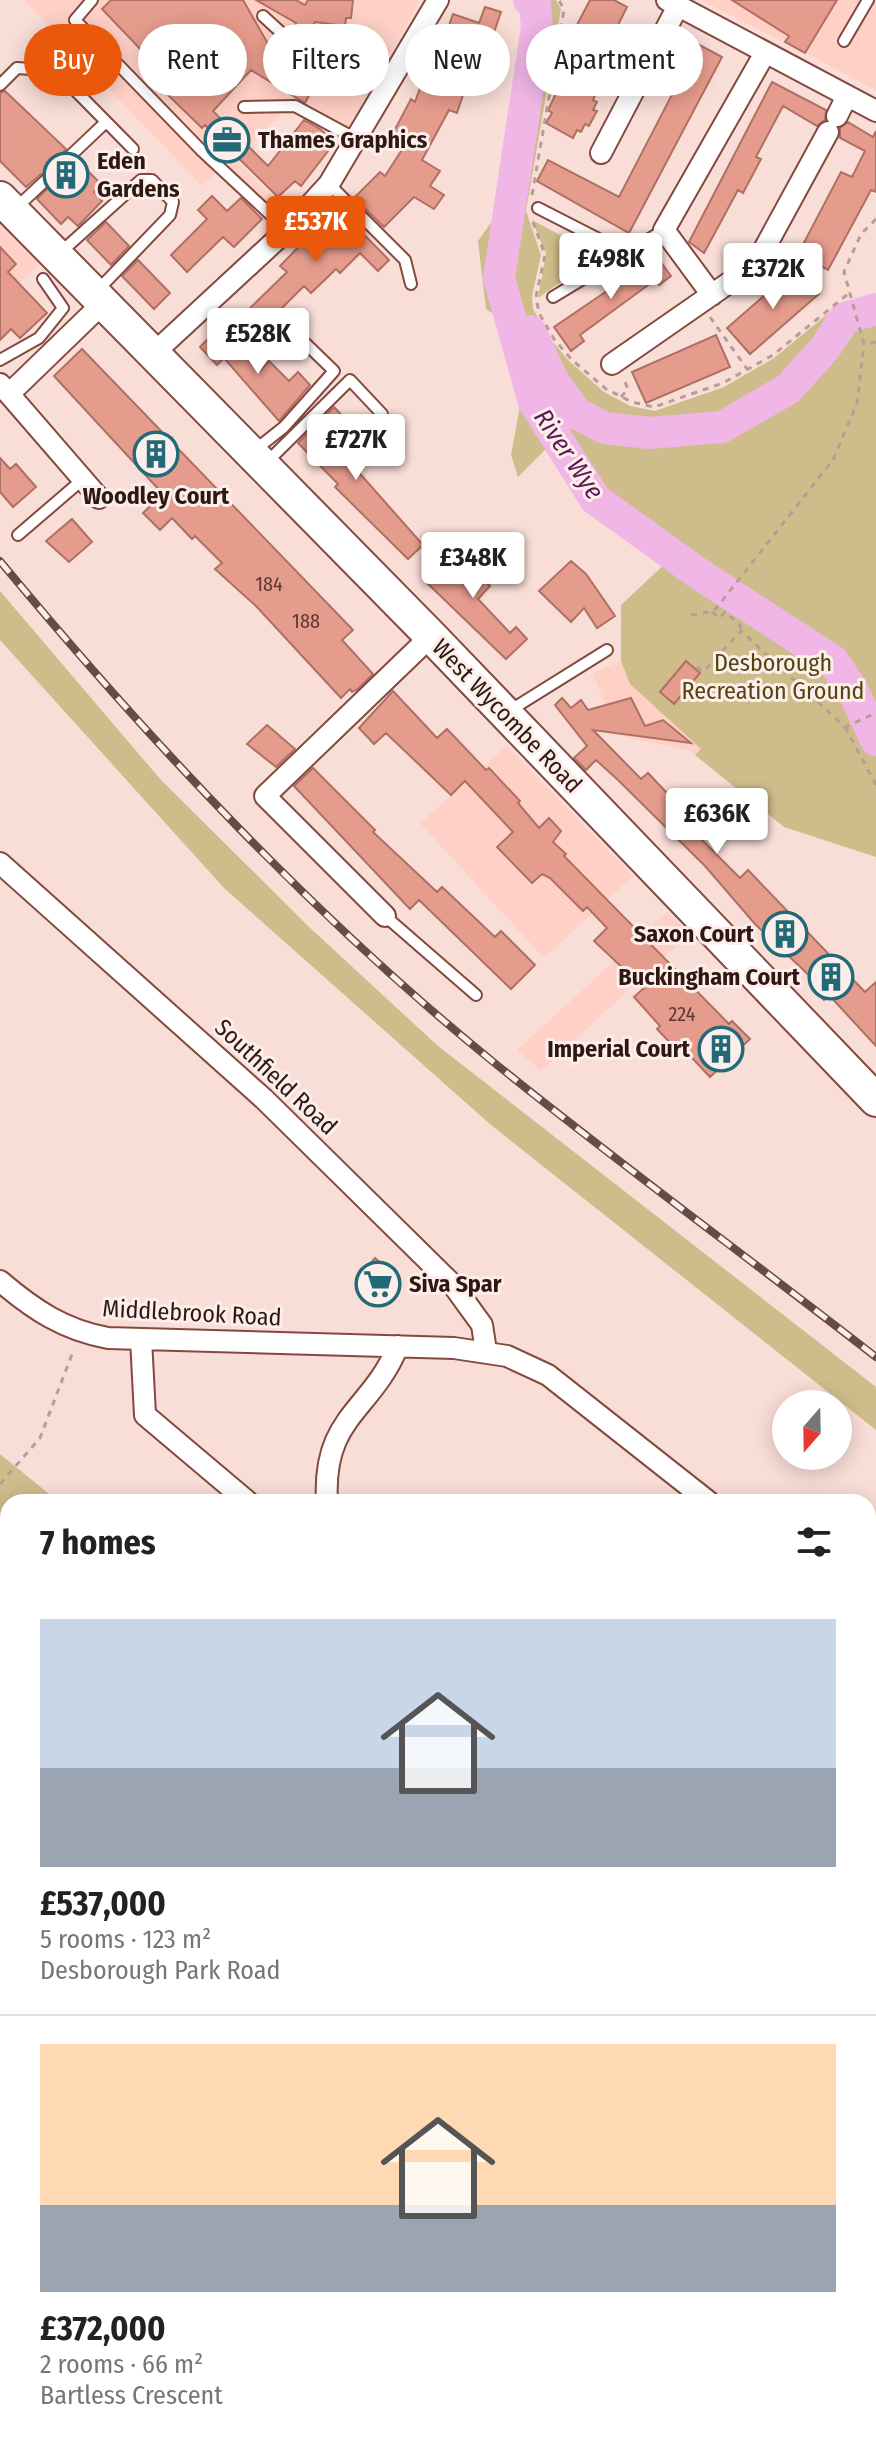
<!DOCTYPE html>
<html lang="en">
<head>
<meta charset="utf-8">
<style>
	body { margin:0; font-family:"Fira Sans Condensed",sans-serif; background:#f2f2f2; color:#222; height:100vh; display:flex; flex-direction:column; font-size:30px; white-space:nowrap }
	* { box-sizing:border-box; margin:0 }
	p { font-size:26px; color:#767676 }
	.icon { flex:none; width:44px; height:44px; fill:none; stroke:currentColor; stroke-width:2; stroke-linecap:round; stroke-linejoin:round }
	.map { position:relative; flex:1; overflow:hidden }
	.side { position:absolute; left:0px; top:1494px; width:876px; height:960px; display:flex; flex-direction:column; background:#fff; border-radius:24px 24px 0 0; box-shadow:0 4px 20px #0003 }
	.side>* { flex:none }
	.top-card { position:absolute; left:24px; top:24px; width:828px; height:72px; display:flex; gap:16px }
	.needle { width:52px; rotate:200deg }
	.tools { position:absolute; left:772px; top:1390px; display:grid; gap:16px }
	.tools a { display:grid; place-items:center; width:80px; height:80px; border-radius:50%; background:#fff; box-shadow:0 4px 20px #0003; font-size:40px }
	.price { position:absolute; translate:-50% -68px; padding:0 18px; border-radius:8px; background:#fff; color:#222; font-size:26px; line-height:52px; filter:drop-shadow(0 2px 4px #0008) }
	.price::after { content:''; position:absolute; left:50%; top:48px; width:24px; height:18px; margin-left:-12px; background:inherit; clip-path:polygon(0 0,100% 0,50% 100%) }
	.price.current { background:#ea580c; color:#fff }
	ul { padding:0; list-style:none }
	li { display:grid; align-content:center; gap:16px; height:424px; padding:0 40px }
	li+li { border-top:2px solid #e0e0e0 }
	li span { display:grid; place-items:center; height:248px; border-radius:0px; color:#555 }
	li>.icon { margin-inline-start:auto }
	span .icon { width:144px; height:144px; fill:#fffc; stroke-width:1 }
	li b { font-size:34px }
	h2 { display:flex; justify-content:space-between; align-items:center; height:96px; padding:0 40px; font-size:34px }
	.tag { padding:0 28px; border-radius:36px; background:#fff; box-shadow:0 4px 20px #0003; font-size:28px; line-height:72px }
	.tag.current { background:#ea580c; color:#fff }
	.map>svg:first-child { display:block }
</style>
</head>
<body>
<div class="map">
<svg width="876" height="2454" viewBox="0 0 876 2454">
	<rect width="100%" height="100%" fill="#f9ddd7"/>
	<path fill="#ffd0c6" d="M24,0H415L420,1L342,138L309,115L282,113L253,142L255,148L239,164L283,207L269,220L218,170L202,186Z
		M701,0H876V90L815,58Z
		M0,222L41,263L0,301Z
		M621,661L630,684L701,749L695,755L691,751L620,736L592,673Z
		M507,746L633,876L544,958L420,823Z
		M668,912L689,934L541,1071L517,1050Z"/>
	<path fill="#cebd8a" d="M516,0H556L561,9L526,211L541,255L532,296L533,309L552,341L569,361L604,392L630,406L655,411L724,387L774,358L841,303L851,323L855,319L864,321L852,303L864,297L876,302V857L784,827L695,755L701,749L630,684L621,661V605L670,559L716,593L724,585L602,499L586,478L568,440L531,388L522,334L486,309L478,241L497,214L532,36V7Z
		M532,220L592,252L593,259L538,298L546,254Z
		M522,395L534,403L558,437L518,477L511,455Z
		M0,591L161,780L308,926L438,1046L876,1387V1430L491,1125L224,888L0,640Z
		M0,1454L59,1502H8V2127L0,2118Z"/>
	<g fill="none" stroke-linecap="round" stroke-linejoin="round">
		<path stroke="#f0b6e6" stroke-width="32" d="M529,0L535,4L537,27L499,278L534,402L595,499L699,574L833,661L853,691L876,740
			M530,331L552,379L576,413L605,428L650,433L722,427L788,389L825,348L845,318L876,309"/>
	</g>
	<path fill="#e69c8d" stroke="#ae7063" stroke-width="2" d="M111,0H243L276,58L283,45L293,43L291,31L296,23L256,0H296L305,5L308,0H353L351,18H346L345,26L315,22L306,38L295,42L298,53L292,64L314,76L310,84L314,86L305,103L251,70L213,111L268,166L304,120L320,129L335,142L301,186L295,181L278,197L205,125L202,128L166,93L190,68L160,38L144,53L102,9Z
		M590,0H614L627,7L588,86L597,91L593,100L597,102L593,110L597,111L589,126L585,124L581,132L577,130L573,138L546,123L552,113L548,110L563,79L557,76L561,68L556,65Z
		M732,0H837L805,53L785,42L789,36Z
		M485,7L501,12L487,53L478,50L457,113L449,110L422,160L440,171L430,186L444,195L434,209L414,197L384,227L354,198L380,172L385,176L405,145L391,137L411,99L415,102L432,55L438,57L453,14L479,23Z
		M690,40L722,57L629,233L537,181L548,160L619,197L690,60L682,56Z
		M772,82L826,110L825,120L817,126L783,106L756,157L761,159L743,193L738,190L704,253L689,242Z
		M5,91L66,149L60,156L63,164L71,166L77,160L101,184L94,192L102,201L78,226L68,217L61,224L37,199L53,183L51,174H41L26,187L0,161V93Z
		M848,122L873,137L876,131V192L871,190L828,270L798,254L841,172L852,177L865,151L840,138V128Z
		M212,196L227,211L241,198L262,219L234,247L223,237L187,272L171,255L207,219L198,210Z
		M337,207L389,260L378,271L360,253L340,273L336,269L311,293L304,286L259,331L244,314L287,272L280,266Z
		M106,222L129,246L111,265L87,240Z
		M0,247L16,264L8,272L47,313L20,338L11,329L0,340Z
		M654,253L671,276L659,285L655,280L580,335L584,341L571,351L554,327L632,274Z
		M138,260L170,293L154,309L122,276Z
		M796,268L819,294L750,354L727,328Z
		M218,329L260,371L269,361L289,381L298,372L310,385L279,421L224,358L217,365L200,347Z
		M716,335L730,367L646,403L632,372Z
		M82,349L353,630L342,640L373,674L358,689L352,692L350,689L341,698L256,606L215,569L222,563L195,536L192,539L172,518L160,530L143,513L163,494L54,376Z
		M334,407L348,422L336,433L354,453L347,459L423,545L408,559L335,487L338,484L298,443Z
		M0,458L10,469L16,464L36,487L13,507L0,492Z
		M72,519L92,542L69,562L46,541Z
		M466,543L483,560L474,570L490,586L478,599L510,633L516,627L527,639L506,659L427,583Z
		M571,561L586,574L615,616L597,628L584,608L571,622L539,591Z
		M686,661L700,673L674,704L660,692Z
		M393,691L437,738L447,729L486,770L489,768L520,801L518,803L539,828L549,818L561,831L553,842L566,854L564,856L729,1024L732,1021L750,1039L710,1077L679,1044L675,1048L657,1029L660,1026L634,997L644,988L594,941L607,928L587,907L583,911L550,878L542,874L532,883L497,847L513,832L465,781L451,795L386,733L374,744L359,728Z
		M562,698L571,708L581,700L588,710L631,698L645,726L663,720L691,743L593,730L641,779L648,773L701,829L696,834L740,878L748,870L865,992L876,982V1046L829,995L824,1000L812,987L817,983L755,924L705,866L618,780L596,760L586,770L574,758L587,746L555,705Z
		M267,725L295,749L276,767L247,744Z
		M313,768L375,830L373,832L437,892L442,887L495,937L501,931L535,965L511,989L419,900L410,909L294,786Z
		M375,1258L394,1275L379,1292L360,1275Z"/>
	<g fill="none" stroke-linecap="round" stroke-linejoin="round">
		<g stroke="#83493e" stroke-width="14">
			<path id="lane" d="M92,0L75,20L201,150L287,230
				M263,16L287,38
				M844,41L868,0
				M302,46L329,48L391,81
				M67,82L133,149
				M0,85L17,68L31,69L50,56
				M244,107L295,106L356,139
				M68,158L106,122
				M329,184L405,260L411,284
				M17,207L46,180
				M538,208L626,253
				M61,252L141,180H152L173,202L170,215L98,290
				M553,297L664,230
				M0,360L39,338L63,308L43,279
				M255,450L284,427L334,371L302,340
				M267,462L350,380L382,414
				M18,535L82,480
				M509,711L607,650
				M385,916L476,995
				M7,2253L8,2269
				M868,2375L876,2372"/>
		</g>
		<g stroke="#83493e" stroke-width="24">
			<path id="street" d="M667,0L876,111
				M837,116L847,96
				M601,153L678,6
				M712,295L664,230L765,53
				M153,354L287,230L329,184L438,0
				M612,364L756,264L828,132
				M0,384L9,394L102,304
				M9,394L99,498
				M0,863L264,1099L453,1285L482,1325L486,1351
				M385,916L265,796L431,636
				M0,1281C34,1310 64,1330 108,1338L454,1348L507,1356L548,1375L709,1502
				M141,1339L145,1415L248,1502
				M327,1502C322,1416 371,1412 398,1346
				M868,1628L876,1634
				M868,1987L873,1973L871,1937
				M868,2207L876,2211
				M80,2446L89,2454
				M687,2446L694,2454
				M397,2454L407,2446"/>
		</g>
		<g stroke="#83493e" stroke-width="34">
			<path id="secondary" d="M868,1939L876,1936
				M0,2390L8,2384"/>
		</g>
		<g stroke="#83493e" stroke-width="36">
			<path id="primary" d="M0,198L431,636L876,1100"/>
		</g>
		<path stroke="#b89d97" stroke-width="3" stroke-dasharray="6 6" stroke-linecap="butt" d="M532,195L564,10L559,0
			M876,219L861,234L844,272L864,344L876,342
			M533,222L545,255L536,297L539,313L554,339L571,359L606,389L632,402L654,407L723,383L773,355L848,294
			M710,317L747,369
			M621,397L628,389L624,380
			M712,612L720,618L725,612L740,625L741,631
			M691,615L714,611L833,460L857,403L864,344
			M697,667L703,672L741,631L845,727L876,713
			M845,727L876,785
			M0,1484L40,1438L74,1349
			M0,1552L8,1560
			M0,2154L4,2150
			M0,2290L8,2306"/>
		<use href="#lane" stroke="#fff" stroke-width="10"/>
		<use href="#street" stroke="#fff" stroke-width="20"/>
		<use href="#secondary" stroke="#fff" stroke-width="30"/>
		<use href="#primary" stroke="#fff" stroke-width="32"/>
		<g stroke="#664c47" stroke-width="8">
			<path id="rail" d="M0,561C150,742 314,917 497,1065C621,1165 750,1259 876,1357"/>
		</g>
		<use href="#rail" stroke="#fceeeb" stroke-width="5" stroke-dasharray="15" stroke-linecap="butt"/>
	</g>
	<defs>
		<g id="office-ring" transform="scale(2.3)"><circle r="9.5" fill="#fceeeb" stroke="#226a77" stroke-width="1.5"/><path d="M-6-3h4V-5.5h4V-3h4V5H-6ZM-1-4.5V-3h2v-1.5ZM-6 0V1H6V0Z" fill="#226a77"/></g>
		<g id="building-ring" transform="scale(2.3)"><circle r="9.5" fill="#fceeeb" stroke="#226a77" stroke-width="1.5"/><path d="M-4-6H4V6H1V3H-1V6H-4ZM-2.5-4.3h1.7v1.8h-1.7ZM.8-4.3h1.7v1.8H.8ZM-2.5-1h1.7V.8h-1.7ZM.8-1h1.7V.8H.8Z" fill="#226a77"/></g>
		<g id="supermarket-ring" transform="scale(2.3)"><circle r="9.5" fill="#fceeeb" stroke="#226a77" stroke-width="1.5"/><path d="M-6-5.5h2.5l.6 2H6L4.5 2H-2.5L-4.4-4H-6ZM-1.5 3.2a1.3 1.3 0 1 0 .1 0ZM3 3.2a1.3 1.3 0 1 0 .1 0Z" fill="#226a77"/></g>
	</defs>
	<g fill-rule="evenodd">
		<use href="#office-ring" x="227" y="140"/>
		<use href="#building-ring" x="66" y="175"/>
		<use href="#building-ring" x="156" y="454"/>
		<use href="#building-ring" x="785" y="934"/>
		<use href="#building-ring" x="831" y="977"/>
		<use href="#building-ring" x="721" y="1049"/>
		<use href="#supermarket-ring" x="378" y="1284"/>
	</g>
	<g text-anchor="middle" stroke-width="6" stroke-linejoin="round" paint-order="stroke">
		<g font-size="20" fill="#5d3831">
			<text x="269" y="591">184</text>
			<text x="306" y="628">188</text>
			<text x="682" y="1021">224</text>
		</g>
		<g font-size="24" font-weight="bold" fill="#2f1712" stroke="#fceeeb" text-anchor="start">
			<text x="258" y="148">Thames Graphics</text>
			<text x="97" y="169">Eden<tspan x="97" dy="28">Gardens</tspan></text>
			<text x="156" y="504" text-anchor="middle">Woodley Court</text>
			<text x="754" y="942" text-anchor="end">Saxon Court</text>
			<text x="800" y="985" text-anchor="end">Buckingham Court</text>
			<text x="690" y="1057" text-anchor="end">Imperial Court</text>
			<text x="409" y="1292">Siva Spar</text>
		</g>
		<g font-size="24" fill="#54450e" stroke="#fceeeb">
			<text x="773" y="671">Desborough<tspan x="773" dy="28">Recreation Ground</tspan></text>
		</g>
		<g font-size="24" fill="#2f1712" stroke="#fceeeb">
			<text transform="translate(507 716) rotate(46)" y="8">West Wycombe Road</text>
			<text transform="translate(276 1077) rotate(43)" y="8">Southfield Road</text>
			<text transform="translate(192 1313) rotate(3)" y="8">Middlebrook Road</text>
		</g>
		<g font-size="26" font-style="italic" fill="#5c1a55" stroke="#fceeeb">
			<text transform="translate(569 454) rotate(56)" y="9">River Wye</text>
		</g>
	</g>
</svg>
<div class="tools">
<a><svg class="needle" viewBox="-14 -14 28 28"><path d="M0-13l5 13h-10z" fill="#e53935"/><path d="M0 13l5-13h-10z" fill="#767676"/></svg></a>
</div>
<b class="price current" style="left:316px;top:264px">£537K</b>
<b class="price" style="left:611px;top:301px">£498K</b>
<b class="price" style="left:773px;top:311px">£372K</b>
<b class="price" style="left:258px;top:376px">£528K</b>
<b class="price" style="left:356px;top:482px">£727K</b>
<b class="price" style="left:473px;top:600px">£348K</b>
<b class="price" style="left:717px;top:856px">£636K</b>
<div class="top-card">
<a class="tag current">Buy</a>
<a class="tag">Rent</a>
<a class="tag">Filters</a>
<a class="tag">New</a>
<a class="tag">Apartment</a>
</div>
<section class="side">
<h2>7 homes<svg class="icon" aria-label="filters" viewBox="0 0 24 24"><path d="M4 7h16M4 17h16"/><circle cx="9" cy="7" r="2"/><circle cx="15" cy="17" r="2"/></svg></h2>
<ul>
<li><span style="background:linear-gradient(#c9d6e8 60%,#9aa5b1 0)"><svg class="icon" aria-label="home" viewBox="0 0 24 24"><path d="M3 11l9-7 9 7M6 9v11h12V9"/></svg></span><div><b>£537,000</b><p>5 rooms · 123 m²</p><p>Desborough Park Road</p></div></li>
<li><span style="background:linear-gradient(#ffd9b3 65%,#9aa5b1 0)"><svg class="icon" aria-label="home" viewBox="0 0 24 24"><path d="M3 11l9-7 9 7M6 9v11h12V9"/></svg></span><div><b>£372,000</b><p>2 rooms · 66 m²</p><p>Bartless Crescent</p></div></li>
</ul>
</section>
</div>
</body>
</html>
